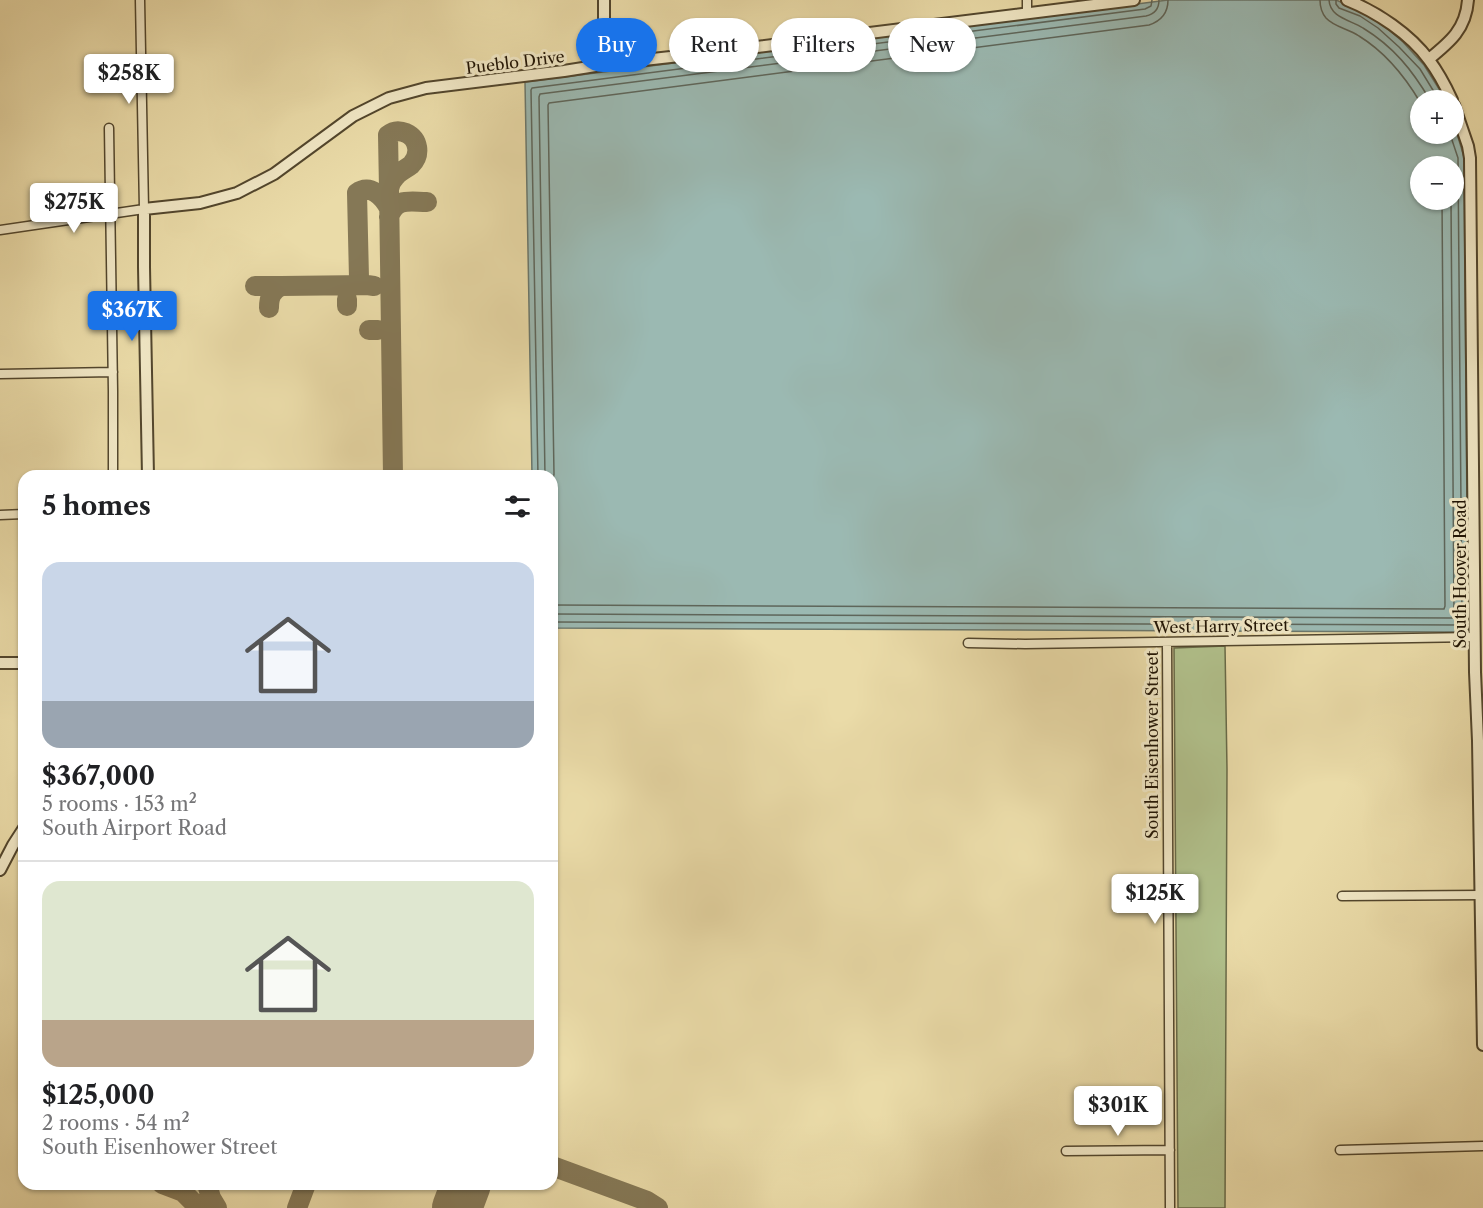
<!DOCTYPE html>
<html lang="en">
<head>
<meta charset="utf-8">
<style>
	body { margin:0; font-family:"Libre Caslon Text",serif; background:#f2f2f2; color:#202124; height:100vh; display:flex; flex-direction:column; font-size:22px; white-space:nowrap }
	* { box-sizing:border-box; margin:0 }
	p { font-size:20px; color:#757577 }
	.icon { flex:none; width:33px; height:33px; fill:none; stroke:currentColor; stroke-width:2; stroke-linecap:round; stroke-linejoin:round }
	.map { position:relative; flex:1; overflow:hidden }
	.drawer { position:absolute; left:18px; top:470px; width:540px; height:720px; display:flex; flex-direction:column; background:#fff; border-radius:18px; box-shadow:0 2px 4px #0004 }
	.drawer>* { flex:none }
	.banner { position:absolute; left:576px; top:18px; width:570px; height:54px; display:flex; gap:12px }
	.fabs { position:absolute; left:1410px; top:90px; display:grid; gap:12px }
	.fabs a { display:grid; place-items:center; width:54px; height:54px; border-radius:50%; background:#fff; box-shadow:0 2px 4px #0004; font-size:30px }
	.price { position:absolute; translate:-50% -51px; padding:0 14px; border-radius:6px; background:#fff; color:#222; font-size:20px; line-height:39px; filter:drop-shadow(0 2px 3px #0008) }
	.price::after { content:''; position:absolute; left:50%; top:36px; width:18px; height:14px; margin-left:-9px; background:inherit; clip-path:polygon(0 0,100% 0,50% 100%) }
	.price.active { background:#1a73e8; color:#fff }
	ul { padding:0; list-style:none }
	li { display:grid; align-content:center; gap:12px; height:318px; padding:0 24px }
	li+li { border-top:2px solid #e0e0e0 }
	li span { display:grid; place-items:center; height:186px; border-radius:18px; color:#555 }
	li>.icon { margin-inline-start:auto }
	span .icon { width:108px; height:108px; fill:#fffc; stroke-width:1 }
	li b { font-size:26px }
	h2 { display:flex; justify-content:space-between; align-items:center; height:72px; padding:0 24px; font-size:26px }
	.pill { padding:0 21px; border-radius:27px; background:#fff; box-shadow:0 2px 4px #0004; font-size:21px; line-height:54px }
	.pill.active { background:#1a73e8; color:#fff }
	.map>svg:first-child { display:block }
</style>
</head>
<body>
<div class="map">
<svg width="1483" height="1208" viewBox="0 0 1483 1208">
	<rect width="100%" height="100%" fill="#eadba8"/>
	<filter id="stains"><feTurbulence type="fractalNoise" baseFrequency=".00333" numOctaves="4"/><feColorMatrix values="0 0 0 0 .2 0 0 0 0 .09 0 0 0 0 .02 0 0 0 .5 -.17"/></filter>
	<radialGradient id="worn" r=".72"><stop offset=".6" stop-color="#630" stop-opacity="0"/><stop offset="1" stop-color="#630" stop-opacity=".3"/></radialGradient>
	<path fill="#b1c18c" stroke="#686a48" stroke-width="1.5" d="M1225,646L1227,769L1225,1208H1178L1174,648Z"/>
	<path fill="#9bb9b2" stroke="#6a776c" stroke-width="1.5" fill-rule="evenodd" d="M1168,0H1336L1363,11L1381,23L1403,42L1424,65L1446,100H1420V134H1454V124L1464,157L1468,632L552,628V476L532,475L525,82ZM1420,166H1454V200H1420Z"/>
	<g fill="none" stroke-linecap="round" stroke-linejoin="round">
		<path stroke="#5e665b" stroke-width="1.5" d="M1320,0C1320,7 1321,12 1326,18C1334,27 1349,29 1359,36C1385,52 1404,75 1420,102
			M1329,0C1330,18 1351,20 1363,28C1394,47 1412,70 1430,100
			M1336,0V4L1339,8L1360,16L1378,28L1399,47L1420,69L1439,100
			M538,476L531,90L532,88L1145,9L1151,6L1152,0
			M545,476L539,97L540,94L1146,16C1155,14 1159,9 1159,0
			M552,484L554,474L548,105L549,103L1149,25C1161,21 1168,13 1168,0
			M552,605L1444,609L1445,606L1442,200
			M552,614L1453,618L1454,615L1451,200
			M552,622L1460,625L1462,623L1458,158L1450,134"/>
		<path stroke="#857856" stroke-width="20" d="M389,189L388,135C393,131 399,130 406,133C419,139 421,155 411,165C406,169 400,171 396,176C392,180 390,184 389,189L393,476
			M389,217C396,197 410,202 427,202
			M367,285L362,283L359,278L357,193C370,183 383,197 389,208
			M255,286H281C271,291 269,298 269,308
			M281,286L367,285L374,286
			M347,299V306
			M369,330H378
			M552,1166L647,1201L658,1208
			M162,1184L183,1192L193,1202L206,1208
			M207,1184L211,1198L217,1208
			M297,1208L306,1184"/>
		<path stroke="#857856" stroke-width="50" d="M457,1208L466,1184"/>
		<g stroke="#52462d" stroke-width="11">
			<path id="minor" d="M1027,0V13
				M109,128L113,391V476
				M0,230L144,209L140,0
				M0,374L113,372
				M0,515L24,514
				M1167,642L1170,1208
				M968,643L1025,644L1475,637
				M1342,896L1481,895
				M1340,1150L1483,1146
				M1066,1151L1170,1150"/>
		</g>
		<g stroke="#52462d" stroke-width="14">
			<path id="tertiary" d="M604,0V19L608,64
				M1347,0C1377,12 1410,34 1429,60C1438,72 1446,87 1452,100
				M1429,59C1450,42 1466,29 1468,0
				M1454,105L1468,146L1470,158L1475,672L1478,741L1483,1045
				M148,476L144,267V209L200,203L237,193L274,174L353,116L389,98L426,88L564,71L608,64L733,50L1134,0
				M0,663H24
				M0,870L13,845L24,828"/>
		</g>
		<use href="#minor" stroke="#f1e8c6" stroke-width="8"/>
		<use href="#tertiary" stroke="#f1e8c6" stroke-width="10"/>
	</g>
	<g text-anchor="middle" stroke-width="6" stroke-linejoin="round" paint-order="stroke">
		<g font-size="16" fill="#201404" stroke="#f1e8c6">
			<text transform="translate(515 62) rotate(-7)" y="6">Pueblo Drive</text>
			<text transform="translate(1460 574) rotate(-90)" y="6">South Hoover Road</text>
			<text transform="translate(1221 626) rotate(-1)" y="6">West Harry Street</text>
			<text transform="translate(1152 745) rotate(-90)" y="6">South Eisenhower Street</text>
		</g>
	</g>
	<rect width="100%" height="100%" filter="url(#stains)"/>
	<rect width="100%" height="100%" fill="url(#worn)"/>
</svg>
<div class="fabs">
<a>+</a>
<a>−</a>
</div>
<b class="price" style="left:129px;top:105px">$258K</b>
<b class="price" style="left:74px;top:234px">$275K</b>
<b class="price active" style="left:132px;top:342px">$367K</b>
<b class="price" style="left:1155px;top:925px">$125K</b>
<b class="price" style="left:1118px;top:1137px">$301K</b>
<div class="banner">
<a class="pill active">Buy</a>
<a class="pill">Rent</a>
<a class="pill">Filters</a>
<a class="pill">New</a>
</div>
<section class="drawer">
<h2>5 homes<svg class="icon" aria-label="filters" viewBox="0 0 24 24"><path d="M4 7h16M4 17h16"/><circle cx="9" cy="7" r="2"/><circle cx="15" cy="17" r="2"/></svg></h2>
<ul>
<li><span style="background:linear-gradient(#c9d6e8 75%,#9aa5b1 0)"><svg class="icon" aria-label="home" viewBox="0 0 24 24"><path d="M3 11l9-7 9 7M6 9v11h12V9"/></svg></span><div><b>$367,000</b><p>5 rooms · 153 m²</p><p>South Airport Road</p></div></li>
<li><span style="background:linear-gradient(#dfe7d0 75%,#b9a48a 0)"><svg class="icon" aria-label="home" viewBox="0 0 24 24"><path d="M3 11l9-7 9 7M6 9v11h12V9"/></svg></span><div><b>$125,000</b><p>2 rooms · 54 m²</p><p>South Eisenhower Street</p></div></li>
</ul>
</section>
</div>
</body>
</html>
